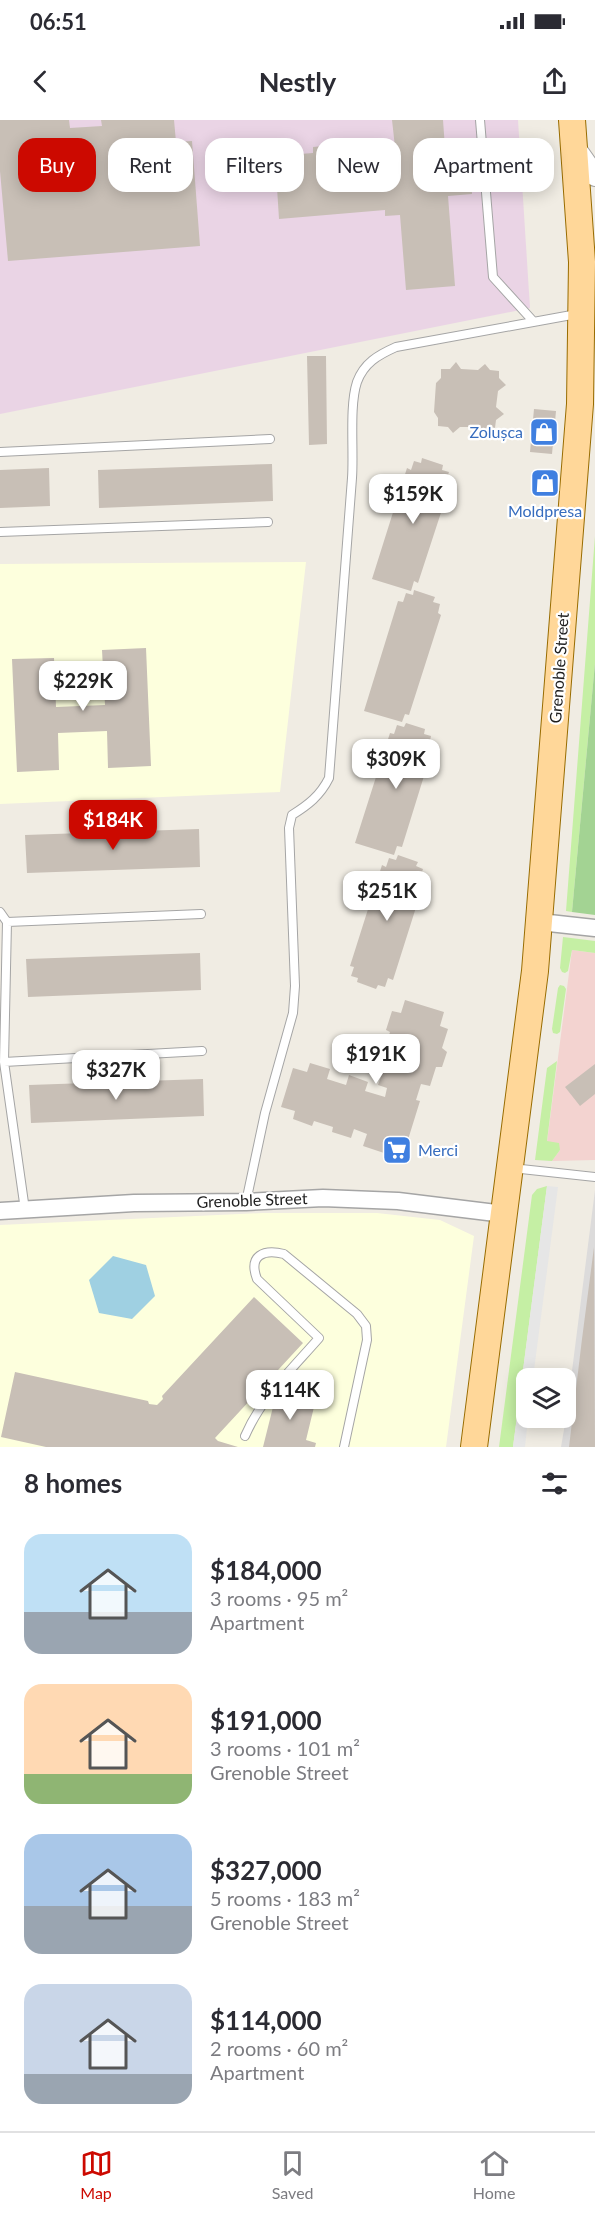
<!DOCTYPE html>
<html lang="en">
<head>
<meta charset="utf-8">
<style>
	body { margin:0; font-family:Lato,sans-serif; background:#f7f7f7; color:#2b2b33; height:100vh; display:flex; flex-direction:column; font-size:22px; white-space:nowrap }
	* { box-sizing:border-box; margin:0 }
	p { font-size:20px; color:#7c7c81 }
	.icon { flex:none; width:33px; height:33px; fill:none; stroke:currentColor; stroke-width:2; stroke-linecap:round; stroke-linejoin:round }
	.map { position:relative; height:1327px; overflow:hidden }
	.sheet { display:flex; flex-direction:column; background:#fff; flex:1 }
	.sheet>* { flex:none }
	.hud { position:absolute; left:18px; top:18px; width:560px; height:54px; display:flex; gap:12px }
	.controls { position:absolute; left:516px; top:1248px; display:grid; gap:12px }
	.controls a { display:grid; place-items:center; width:60px; height:60px; border-radius:12px; background:#fff; box-shadow:0 3px 15px #0003; font-size:30px }
	.price { position:absolute; translate:-50% -51px; padding:0 14px; border-radius:12px; background:#fff; color:#222; font-size:20px; line-height:39px; filter:drop-shadow(0 2px 3px #0008) }
	.price::after { content:''; position:absolute; left:50%; top:36px; width:18px; height:14px; margin-left:-9px; background:inherit; clip-path:polygon(0 0,100% 0,50% 100%) }
	.price.active { background:#cc0900; color:#fff }
	ul { padding:0; list-style:none }
	li { display:flex; align-items:center; gap:18px; height:150px; padding:0 24px }
	li span { display:grid; place-items:center; flex:none; width:168px; height:120px; border-radius:18px; color:#555 }
	li>.icon { margin-inline-start:auto }
	span .icon { width:72px; height:72px; fill:#fffc; stroke-width:1 }
	li b { font-size:26px }
	h2 { display:flex; justify-content:space-between; align-items:center; height:72px; padding:0 24px; font-size:26px }
	.tag { padding:0 21px; border-radius:18px; background:#fff; box-shadow:0 3px 15px #0003; font-size:21px; line-height:54px }
	.tag.active { background:#cc0900; color:#fff }
	.status { display:flex; justify-content:space-between; align-items:center; height:42px; padding:0 30px; background:#fff; direction:ltr }
	.status svg { height:16px; fill:currentColor }
	header { display:flex; justify-content:space-between; align-items:center; height:78px; padding:0 24px; background:#fff; font-size:27px; font-weight:700 }
	.dock { display:flex; justify-content:space-around; align-items:center; height:84px; border-top:2px solid #e1e1e2; background:#fff; font-size:16px; color:#7c7c81 }
	.dock a { display:grid; justify-items:center; gap:3px }
	.dock .active { color:#cc0900 }
	.map>svg:first-child { display:block }
</style>
</head>
<body>
<div class="status"><b>06:51</b><svg viewBox="0 0 49 12"><path d="M0 12V9h3v3zM5 12V6h3v6zM10 12V3h3v9zM15 12V0h3v12zM26 1h20v11H26zM47 4h2v5h-2z"/></svg></div>
<header><svg class="icon" aria-label="back" viewBox="0 0 24 24"><path d="M15 5l-7 7 7 7"/></svg>Nestly<svg class="icon" aria-label="share" viewBox="0 0 24 24"><path d="M12 15V3M7 8l5-5 5 5M5 13v7h14v-7"/></svg></header>
<div class="map">
<svg width="595" height="1327" viewBox="0 0 595 1327">
	<rect width="100%" height="100%" fill="#f0ece3"/>
	<path fill="#dcdbdb" d="M595,1070V1327H561L566,1298Z"/>
	<path fill="#f3d3d0" d="M572,830L595,833V1040L552,1041L560,1030L547,1022Z"/>
	<path fill="#ead4e5" d="M0,0H518L530,188L0,294Z"/>
	<path fill="#fdffdd" d="M306,442L280,672L0,684V444Z
		M263,1093H377L440,1100L474,1116L446,1327H0V1105Z"/>
	<path fill="#c5efa4" d="M595,416V543L572,792L566,791Z
		M563,817L595,821V833L572,830L568,851L565,853L562,852L560,848Z
		M560,865L564,866L566,869L560,912L557,914L553,913L552,909L558,868Z
		M557,941L547,1021L559,1023L560,1030L552,1041L535,1040L547,948Z
		M547,1066L513,1327H499L532,1075L537,1069Z"/>
	<path fill="#a3d393" d="M595,543V795L572,792Z"/>
	<path fill="#e6e6e6" d="M547,1066L558,1067L533,1258H526V1298H528L525,1327H513Z"/>
	<path fill="#9fd0e2" d="M113,1136L146,1145L155,1176L132,1199L99,1193L89,1160Z"/>
	<path fill="#c8bfb6" d="M0,0H69L70,8L102,6L101,0H174L176,22L192,21L200,126L8,141L0,51Z
		M392,0H443L445,28L470,27L472,74L448,76L455,166L406,170L400,95L385,96V90L279,99L275,36L313,33V27L384,20V28L395,27Z
		M307,236H326L327,324L309,325Z
		M456,242L461,249L478,250L485,244L490,250L499,251V258L506,265L498,271L496,287L504,294L496,300L495,308H487L480,313L476,307H460L453,313L448,307L438,306V298L434,292L436,263L441,258V249H450Z
		M534,289L556,291L552,334L530,332Z
		M422,338L443,345L442,350L449,352L446,361L451,362L418,463L414,461L411,471L372,459L407,348L411,350L414,341L421,343Z
		M272,344L273,381L99,388L98,350Z
		M49,348L50,386L0,388V350Z
		M414,470L435,477L433,482L440,484L438,493L441,495L409,595L405,594L402,602L364,591L398,481L403,482L406,473L413,475Z
		M146,528L151,646L108,648L107,611L58,613L59,650L17,652L12,539L54,538L56,587L105,585L102,530Z
		M406,603L425,609L424,614L431,616L429,626L433,627L402,727L397,726L394,735L355,723L390,613L394,614L397,605L404,607Z
		M199,709L200,747L27,753L25,715Z
		M398,735L418,742L416,746L423,749L420,758L425,759L393,860L388,858L385,867L378,865L376,869L357,862L358,858L351,856L354,847L350,846L382,745L386,747L389,738L396,740Z
		M200,833L201,870L28,877L26,839Z
		M405,880L444,892L440,906L448,909L442,928L447,932L442,947H436L430,966L421,964L416,980L420,981L402,1039L363,1026L367,1014L354,1009L351,1018L332,1012L333,1007L314,1001L312,1006L293,999L295,991L281,987L293,948L307,952L310,943L330,949L327,959L346,965L349,955L368,962L365,971L385,977L387,968L378,965L383,951L374,949L380,929L384,931L390,912L386,910L392,891L401,893Z
		M595,944V974L580,986L565,967Z
		M203,959L204,996L31,1003L29,965Z
		M594,1127L595,1327H569L582,1219Z
		M254,1177L303,1223L215,1318L218,1321L238,1327H46L1,1317L15,1252L148,1281L149,1284L157,1285L163,1279L162,1276Z
		M289,1264L314,1287L306,1320L316,1323L315,1327H263L275,1279Z"/>
	<g fill="none" stroke-linecap="round" stroke-linejoin="round">
		<g stroke="#a5a5a5" stroke-width="10">
			<path id="service" d="M480,0L493,157L533,201
				M0,332L270,319
				M0,412L268,402
				M0,792L7,802
				M4,942L202,931
				M512,1048L595,1057
				M246,1082L265,993L293,893L295,866L289,708L292,695C308,685 320,676 329,658C337,558 344,458 352,358C354,331 349,286 357,262C364,243 378,235 396,227L577,194
				M25,1090L4,942L7,802L201,794
				M245,1316C262,1277 292,1249 319,1218L257,1159C248,1135 264,1129 284,1134L357,1194L366,1206L367,1220L344,1327"/>
		</g>
		<g stroke="#a5a5a5" stroke-width="19">
			<path id="minor" d="M540,802L595,808
				M0,1091L134,1083L246,1082L323,1078L398,1081L504,1094"/>
		</g>
		<g stroke="#a5a5a5" stroke-width="22">
			<path id="tertiary" d="M574,26L595,56"/>
		</g>
		<g stroke="#986c00" stroke-width="28">
			<path id="primary" d="M474,1327L535,851L580,284L582,142L572,0"/>
		</g>
		<use href="#service" stroke="#fff" stroke-width="8"/>
		<use href="#minor" stroke="#fff" stroke-width="16"/>
		<use href="#tertiary" stroke="#fff" stroke-width="20"/>
		<use href="#primary" stroke="#ffd799" stroke-width="26"/>
	</g>
	<defs>
		<g id="shop-square" transform="scale(1.5)"><rect x="-9" y="-9" width="18" height="18" rx="4" fill="#3f7fe0" stroke="#fff"/><path d="M-5-2.5h2.3a2.7 3.5 0 0 1 5.4 0H5L5.5 6h-11ZM-1.5-2.5h3a1.5 2.3 0 0 0-3 0Z" fill="#fff"/></g>
		<g id="supermarket-square" transform="scale(1.5)"><rect x="-9" y="-9" width="18" height="18" rx="4" fill="#3f7fe0" stroke="#fff"/><path d="M-6-5.5h2.5l.6 2H6L4.5 2H-2.5L-4.4-4H-6ZM-1.5 3.2a1.3 1.3 0 1 0 .1 0ZM3 3.2a1.3 1.3 0 1 0 .1 0Z" fill="#fff"/></g>
	</defs>
	<g fill-rule="evenodd">
		<use href="#shop-square" x="544" y="312"/>
		<use href="#shop-square" x="545" y="363"/>
		<use href="#supermarket-square" x="397" y="1030"/>
	</g>
	<g text-anchor="middle" stroke-width="4.5" stroke-linejoin="round" paint-order="stroke">
		<g font-size="16" fill="#366cbe" stroke="#fff" text-anchor="end">
			<text x="523" y="318">Zolușca</text>
			<text x="545" y="397" text-anchor="middle">Moldpresa</text>
			<text x="418" y="1036" text-anchor="start">Merci</text>
		</g>
		<g font-size="16" fill="#1e1e1e" stroke="#fff">
			<text transform="translate(559 548) rotate(-86)" y="6">Grenoble Street</text>
			<text transform="translate(252 1080) rotate(-2)" y="6">Grenoble Street</text>
		</g>
	</g>
</svg>
<div class="controls">
<a><svg class="icon" aria-label="layers" viewBox="0 0 24 24"><path d="M12 4l9 5-9 5-9-5zM3 14l9 5 9-5"/></svg></a>
</div>
<b class="price" style="left:413px;top:405px">$159K</b>
<b class="price" style="left:83px;top:592px">$229K</b>
<b class="price" style="left:396px;top:670px">$309K</b>
<b class="price active" style="left:113px;top:731px">$184K</b>
<b class="price" style="left:387px;top:802px">$251K</b>
<b class="price" style="left:376px;top:965px">$191K</b>
<b class="price" style="left:116px;top:981px">$327K</b>
<b class="price" style="left:290px;top:1301px">$114K</b>
<div class="hud">
<a class="tag active">Buy</a>
<a class="tag">Rent</a>
<a class="tag">Filters</a>
<a class="tag">New</a>
<a class="tag">Apartment</a>
</div>
</div>
<section class="sheet">
<h2>8 homes<svg class="icon" aria-label="filters" viewBox="0 0 24 24"><path d="M4 7h16M4 17h16"/><circle cx="9" cy="7" r="2"/><circle cx="15" cy="17" r="2"/></svg></h2>
<ul>
<li><span style="background:linear-gradient(#bfe0f5 65%,#9aa5b1 0)"><svg class="icon" aria-label="home" viewBox="0 0 24 24"><path d="M3 11l9-7 9 7M6 9v11h12V9"/></svg></span><div><b>$184,000</b><p>3 rooms · 95 m²</p><p>Apartment</p></div></li>
<li><span style="background:linear-gradient(#ffd9b3 75%,#8fb573 0)"><svg class="icon" aria-label="home" viewBox="0 0 24 24"><path d="M3 11l9-7 9 7M6 9v11h12V9"/></svg></span><div><b>$191,000</b><p>3 rooms · 101 m²</p><p>Grenoble Street</p></div></li>
<li><span style="background:linear-gradient(#a9c7e8 60%,#9aa5b1 0)"><svg class="icon" aria-label="home" viewBox="0 0 24 24"><path d="M3 11l9-7 9 7M6 9v11h12V9"/></svg></span><div><b>$327,000</b><p>5 rooms · 183 m²</p><p>Grenoble Street</p></div></li>
<li><span style="background:linear-gradient(#c9d6e8 75%,#9aa5b1 0)"><svg class="icon" aria-label="home" viewBox="0 0 24 24"><path d="M3 11l9-7 9 7M6 9v11h12V9"/></svg></span><div><b>$114,000</b><p>2 rooms · 60 m²</p><p>Apartment</p></div></li>
</ul>
</section>
<nav class="dock">
<a class="active"><svg class="icon" aria-label="map" viewBox="0 0 24 24"><path d="M3 6l6-2 6 2 6-2v14l-6 2-6-2-6 2zM9 4v14M15 6v14"/></svg>Map</a>
<a><svg class="icon" aria-label="saved" viewBox="0 0 24 24"><path d="M7 4h10v16l-5-4-5 4z"/></svg>Saved</a>
<a><svg class="icon" aria-label="home" viewBox="0 0 24 24"><path d="M3 11l9-7 9 7M6 9v11h12V9"/></svg>Home</a>
</nav>
</body>
</html>
